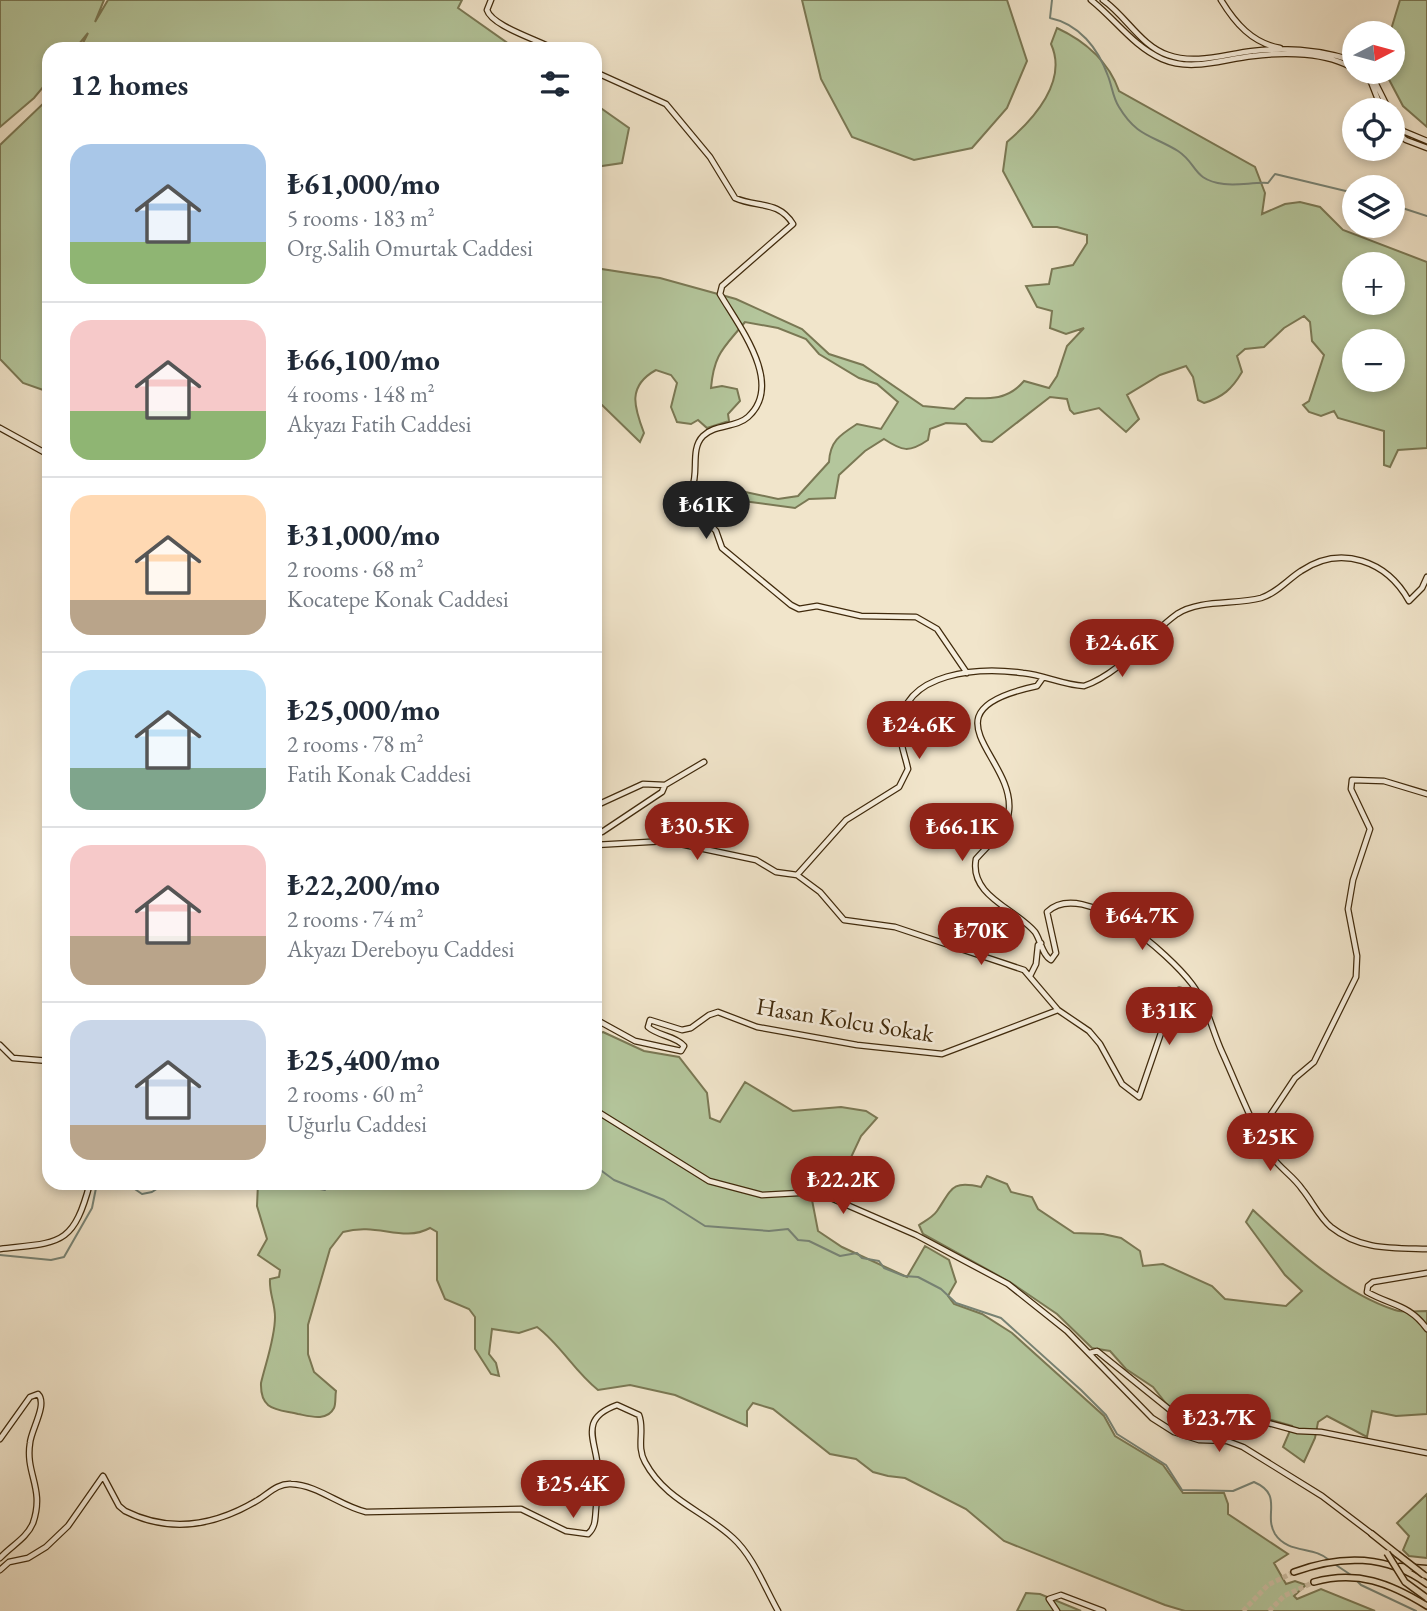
<!DOCTYPE html>
<html lang="en">
<head>
<meta charset="utf-8">
<style>
	body { margin:0; font-family:"EB Garamond",serif; background:#f2f2f3; color:#1f2937; height:100vh; display:flex; flex-direction:column; font-size:26px; white-space:nowrap }
	* { box-sizing:border-box; margin:0 }
	p { font-size:23px; color:#747a83 }
	.icon { flex:none; width:38px; height:38px; fill:none; stroke:currentColor; stroke-width:2; stroke-linecap:round; stroke-linejoin:round }
	.map { position:relative; flex:1; overflow:hidden }
	.drawer { position:absolute; left:42px; top:42px; width:560px; height:1148px; display:flex; flex-direction:column; background:#fff; border-radius:21px; box-shadow:0 4px 10px #0003 }
	.drawer>* { flex:none }
	.needle { width:46px; rotate:84deg }
	.buttons { position:absolute; left:1342px; top:21px; display:grid; gap:14px }
	.buttons a { display:grid; place-items:center; width:63px; height:63px; border-radius:50%; background:#fff; box-shadow:0 4px 10px #0003; font-size:35px }
	.price { position:absolute; translate:-50% -60px; padding:0 16px; border-radius:24px; background:#8f2418; color:#fff; font-size:23px; line-height:46px; filter:drop-shadow(0 2px 4px #0008) }
	.price::after { content:''; position:absolute; left:50%; top:42px; width:21px; height:16px; margin-left:-10px; background:inherit; clip-path:polygon(0 0,100% 0,50% 100%) }
	.price.on { background:#222; color:#fff }
	ul { padding:0; list-style:none }
	li { display:flex; align-items:center; gap:21px; height:175px; padding:0 28px }
	li+li { border-top:2px solid #e0e1e3 }
	li span { display:grid; place-items:center; flex:none; width:196px; height:140px; border-radius:21px; color:#555 }
	li>.icon { margin-inline-start:auto }
	span .icon { width:84px; height:84px; fill:#fffc; stroke-width:1 }
	li b { font-size:30px }
	h2 { display:flex; justify-content:space-between; align-items:center; height:84px; padding:0 28px; font-size:30px }
	.map>svg:first-child { display:block }
</style>
</head>
<body>
<div class="map">
<svg width="1427" height="1611" viewBox="0 0 1427 1611">
	<rect width="100%" height="100%" fill="#f1e5cb"/>
	<filter id="stains"><feTurbulence type="fractalNoise" baseFrequency=".00286" numOctaves="4"/><feColorMatrix values="0 0 0 0 .2 0 0 0 0 .09 0 0 0 0 .02 0 0 0 .5 -.17"/></filter>
	<radialGradient id="worn" r=".72"><stop offset=".6" stop-color="#630" stop-opacity="0"/><stop offset="1" stop-color="#630" stop-opacity=".3"/></radialGradient>
	<path fill="#b4c69c" stroke="#7a7854" stroke-width="2" fill-rule="evenodd" d="M0,0H104L95,22L108,0H462L458,8L516,49H80L88,33L75,49H49V80L34,98L0,127Z
		M802,0H1007L1027,61L1007,108L972,148L914,160L852,137L821,79Z
		M1400,0H1427V127L1403,106L1385,72H1393V33H1390Z
		M1057,28C1085,41 1109,62 1119,91L1255,167L1265,193L1262,214L1285,204L1300,202L1320,207L1343,230L1427,262V448L1398,450L1390,467L1384,465V431L1338,418L1334,411L1321,416L1309,412L1303,405L1309,401L1324,355L1312,341L1310,322L1304,316L1284,328L1264,347L1245,349L1237,356L1242,372C1232,389 1223,397 1204,403L1198,400L1193,377L1186,366L1160,375L1127,395L1139,419L1126,432L1099,408L1074,414L1070,410L1067,399L1050,397L992,442L982,441L966,424L946,423L930,429L928,440C909,453 902,451 884,439L865,451L839,475L835,498L809,499L795,508L743,501L734,496L731,489L778,499L798,496L829,462C830,441 840,435 857,424L881,429L898,402L877,384L859,378L819,354L806,339L778,328L745,322C724,348 714,353 711,388L722,386L737,389L740,401L728,414L729,421L707,428L698,420L691,424L677,422L671,407L677,383L671,375L656,370C627,386 634,407 644,433L640,442L602,405H595V268L660,278L736,299L802,329L829,354L863,365L923,406L954,409L966,398C990,399 1008,400 1024,381L1049,388L1057,376L1067,346L1084,328L1066,334L1050,328L1052,311L1037,307L1026,286L1049,284L1052,269L1073,265L1087,243V235L1057,227H1033L1003,171L1007,142C1034,119 1068,81 1051,44ZM1354,264H1393V303H1354ZM1354,341H1393V380H1354Z
		M49,98V392L23,383L0,359V145Z
		M595,104L629,128L622,163L595,167Z
		M603,1032L644,1051L679,1057L707,1093L710,1118L720,1122L745,1082L793,1111L841,1107L866,1111L877,1118L861,1136L846,1168L826,1181L831,1187L812,1200L818,1231L842,1247L907,1277L925,1246L949,1260L956,1282L948,1296L954,1304L982,1314L1012,1333L1104,1416L1115,1436L1163,1465L1183,1493H1224L1228,1504V1514L1288,1554L1274,1563L1286,1584L1295,1581L1306,1585L1294,1596L1297,1599L1321,1589L1375,1611H1185L1165,1605L1004,1541L966,1509L905,1478L888,1476L873,1472L856,1459L830,1454L773,1409L753,1403L747,1411V1426L675,1395L630,1385L598,1390C574,1371 561,1345 537,1327L519,1333L492,1329L489,1354L496,1363L499,1376L491,1374L475,1349V1317L469,1309L445,1299L437,1280V1232L430,1228C402,1243 378,1222 343,1232L330,1249L308,1325V1354L314,1372L336,1391C335,1396 336,1404 334,1408C327,1422 309,1416 298,1414C277,1409 260,1411 261,1383C266,1362 275,1338 275,1317C275,1303 269,1293 270,1279L279,1277L280,1270L258,1255L267,1239L257,1206L258,1183H595V1035Z
		M987,1176L1007,1184L1011,1192L1032,1197L1038,1209L1074,1233L1103,1234L1121,1238L1140,1251L1143,1266L1163,1264L1212,1286L1225,1299L1286,1306L1302,1291L1285,1275L1246,1222L1253,1210C1293,1247 1342,1293 1395,1310C1404,1313 1417,1311 1427,1311V1414L1396,1416L1372,1411L1367,1437L1327,1416L1318,1422L1315,1438L1304,1462L1283,1447L1292,1426L1258,1416L1211,1420L1168,1406L1153,1387L1126,1369L1110,1351L1092,1348L1057,1314L1010,1282L923,1234L919,1225C925,1221 933,1217 937,1211C952,1189 951,1180 981,1187Z
		M1427,1494V1558L1409,1556L1403,1550L1409,1536L1397,1523Z
		M1026,1593L1040,1594L1081,1611H1017Z"/>
	<g fill="none" stroke-linecap="round" stroke-linejoin="round">
		<path stroke="#778375" stroke-width="2" d="M1052,0L1050,18C1079,24 1098,48 1108,76C1112,86 1113,98 1119,107C1137,137 1152,135 1178,151C1198,164 1192,180 1224,184C1238,186 1254,182 1268,183L1275,174L1354,193
			M1393,205L1427,216
			M595,1166L614,1180L664,1200L705,1226L769,1231L788,1229L798,1240L809,1241L840,1256L857,1253L862,1258L879,1261L884,1268L904,1276L918,1277L941,1289L956,1303L1001,1318L1081,1390L1106,1415L1117,1434L1166,1465L1182,1490L1233,1491L1254,1482C1284,1495 1263,1514 1275,1534C1288,1554 1314,1546 1329,1560
			M126,1183L142,1194L152,1192L166,1183
			M291,1183L325,1190V1183
			M0,1255L51,1260L64,1257L92,1208L97,1183
			M1333,1563L1351,1575
			M1355,1579L1361,1585L1416,1611"/>
		<path stroke="#cec0a5" stroke-width="5" stroke-dasharray="5 2.5" stroke-linecap="butt" d="M1243,1611L1268,1585L1294,1572
			M1269,1611L1284,1596L1314,1582"/>
		<g stroke="#402a0c" stroke-width="7">
			<path id="secondary" d="M491,0L487,10C492,26 536,39 554,49
				M1091,0C1115,19 1134,47 1162,59C1192,72 1223,59 1253,56C1284,52 1327,52 1354,69
				M1103,0C1126,16 1141,46 1168,55C1196,65 1225,54 1253,51C1288,47 1321,50 1354,61
				M1221,0C1235,23 1252,43 1280,48
				M595,72L666,104L710,157L735,198C757,208 778,200 793,224L722,286L720,294C738,325 785,384 748,417C736,428 715,424 703,436C690,449 699,472 692,488C690,492 684,497 681,500L682,507L706,520L716,531L722,548L791,605L799,609L817,606L861,616L916,617L937,629L967,673
				M1360,72L1371,82L1382,110
				M1370,72L1389,110
				M1393,119L1403,131L1427,141
				M1393,130L1406,140L1427,148
				M0,428L49,455
				M1042,679L1037,686C919,711 1014,756 1009,810C1008,829 987,846 976,859C969,896 1016,909 1035,932C1041,941 1042,955 1051,960L1056,953L1047,912C1084,877 1170,955 1192,984C1207,1004 1212,1030 1222,1052C1238,1087 1252,1126 1273,1158C1281,1169 1294,1177 1302,1189C1312,1201 1319,1217 1331,1227C1360,1250 1391,1248 1427,1249
				M665,785L704,762
				M595,806L643,784L665,785L662,792L602,832L595,833
				M595,845L666,841L756,860L776,872L797,875L846,820L899,787L908,769C905,755 899,742 900,727C904,671 980,667 1023,673C1044,675 1063,685 1084,686C1123,672 1145,637 1177,614C1200,599 1236,605 1261,598C1277,593 1287,580 1301,571C1341,544 1387,561 1409,601L1422,588L1427,577
				M797,875L820,892L844,920L895,927L1024,970L1058,1010L1089,1031L1100,1044L1122,1084L1139,1097L1173,998L1179,990L1197,993
				M1030,976L1036,964L1038,945L1041,943
				M595,1019L635,1041L681,1051L684,1046C676,1036 658,1036 648,1027L650,1020L682,1030L691,1028L709,1015L718,1012L757,1027L857,1045L942,1054L1058,1010
				M0,1045L13,1058L49,1061
				M595,1110L709,1181L762,1195L817,1192L916,1235L1008,1284L1067,1331L1152,1418L1174,1432L1199,1440L1227,1441L1243,1447L1322,1496L1372,1534
				M1263,1138L1269,1117L1295,1078L1314,1062L1356,977L1357,956L1348,909L1353,880L1370,829L1351,789L1352,780L1384,781L1427,794
				M0,1249C60,1242 73,1247 90,1183
				M1427,1273L1373,1282L1368,1286L1367,1292C1392,1306 1409,1304 1427,1329
				M1090,1353L1097,1351L1180,1418L1214,1424L1257,1420L1298,1431L1321,1432L1427,1453
				M0,1439L30,1397L38,1394C48,1404 31,1430 30,1443C25,1474 45,1488 33,1523C27,1538 11,1546 0,1558
				M0,1570L9,1562L28,1558L46,1547L68,1526L103,1476L119,1506L125,1511C171,1534 215,1526 258,1500C268,1494 278,1483 291,1484C318,1485 340,1506 366,1512L521,1509L566,1531L588,1534C596,1527 595,1518 596,1508C597,1496 600,1482 598,1469C596,1440 578,1419 617,1405L639,1415C645,1430 636,1446 645,1462C666,1501 703,1510 733,1538C753,1556 765,1588 778,1611
				M1057,1611L1049,1599L1061,1595L1103,1611"/>
		</g>
		<g stroke="#402a0c" stroke-width="8">
			<path id="primary" d="M1372,1534L1397,1554
				M1294,1572C1341,1555 1386,1554 1427,1584
				M1314,1582C1357,1570 1390,1583 1427,1606"/>
		</g>
		<g stroke="#402a0c" stroke-width="9">
			<path id="highway" d="M1400,1567L1427,1569"/>
		</g>
		<use href="#secondary" stroke="#f6eedd" stroke-width="4.5"/>
		<use href="#primary" stroke="#f1e5cb" stroke-width="5"/>
		<use href="#highway" stroke="#f1e5cb" stroke-width="6"/>
		<g stroke="#402a0c" stroke-width="8" stroke-linecap="butt">
			<path id="primary-bridge" d="M1387,1553L1405,1582L1427,1598
				M1397,1554L1424,1575"/>
		</g>
		<use href="#primary-bridge" stroke="#f1e5cb" stroke-width="5"/>
	</g>
	<g text-anchor="middle" stroke-width="5" stroke-linejoin="round" paint-order="stroke">
		<g font-size="24" fill="#402a0c" stroke="#f6eedd">
			<text transform="translate(845 1020) rotate(9)" y="8">Hasan Kolcu Sokak</text>
		</g>
	</g>
	<rect width="100%" height="100%" filter="url(#stains)"/>
	<rect width="100%" height="100%" fill="url(#worn)"/>
</svg>
<div class="buttons">
<a><svg class="needle" viewBox="-14 -14 28 28"><path d="M0-13l5 13h-10z" fill="#e53935"/><path d="M0 13l5-13h-10z" fill="#747a83"/></svg></a>
<a><svg class="icon" aria-label="locate" viewBox="0 0 24 24"><circle cx="12" cy="12" r="6"/><path d="M12 2v4M12 18v4M2 12h4M18 12h4"/></svg></a>
<a><svg class="icon" aria-label="layers" viewBox="0 0 24 24"><path d="M12 4l9 5-9 5-9-5zM3 14l9 5 9-5"/></svg></a>
<a>+</a>
<a>−</a>
</div>
<b class="price on" style="left:706px;top:541px">₺61K</b>
<b class="price" style="left:1122px;top:679px">₺24.6K</b>
<b class="price" style="left:919px;top:761px">₺24.6K</b>
<b class="price" style="left:697px;top:862px">₺30.5K</b>
<b class="price" style="left:962px;top:863px">₺66.1K</b>
<b class="price" style="left:1142px;top:952px">₺64.7K</b>
<b class="price" style="left:981px;top:967px">₺70K</b>
<b class="price" style="left:1169px;top:1047px">₺31K</b>
<b class="price" style="left:1270px;top:1173px">₺25K</b>
<b class="price" style="left:843px;top:1216px">₺22.2K</b>
<b class="price" style="left:1219px;top:1454px">₺23.7K</b>
<b class="price" style="left:573px;top:1520px">₺25.4K</b>
<section class="drawer">
<h2>12 homes<svg class="icon" aria-label="filters" viewBox="0 0 24 24"><path d="M4 7h16M4 17h16"/><circle cx="9" cy="7" r="2"/><circle cx="15" cy="17" r="2"/></svg></h2>
<ul>
<li><span style="background:linear-gradient(#a9c7e8 70%,#8fb573 0)"><svg class="icon" aria-label="home" viewBox="0 0 24 24"><path d="M3 11l9-7 9 7M6 9v11h12V9"/></svg></span><div><b>₺61,000/mo</b><p>5 rooms · 183 m²</p><p>Org.Salih Omurtak Caddesi</p></div></li>
<li><span style="background:linear-gradient(#f6c9c9 65%,#8fb573 0)"><svg class="icon" aria-label="home" viewBox="0 0 24 24"><path d="M3 11l9-7 9 7M6 9v11h12V9"/></svg></span><div><b>₺66,100/mo</b><p>4 rooms · 148 m²</p><p>Akyazı Fatih Caddesi</p></div></li>
<li><span style="background:linear-gradient(#ffd9b3 75%,#b9a48a 0)"><svg class="icon" aria-label="home" viewBox="0 0 24 24"><path d="M3 11l9-7 9 7M6 9v11h12V9"/></svg></span><div><b>₺31,000/mo</b><p>2 rooms · 68 m²</p><p>Kocatepe Konak Caddesi</p></div></li>
<li><span style="background:linear-gradient(#bfe0f5 70%,#7fa58c 0)"><svg class="icon" aria-label="home" viewBox="0 0 24 24"><path d="M3 11l9-7 9 7M6 9v11h12V9"/></svg></span><div><b>₺25,000/mo</b><p>2 rooms · 78 m²</p><p>Fatih Konak Caddesi</p></div></li>
<li><span style="background:linear-gradient(#f6c9c9 65%,#b9a48a 0)"><svg class="icon" aria-label="home" viewBox="0 0 24 24"><path d="M3 11l9-7 9 7M6 9v11h12V9"/></svg></span><div><b>₺22,200/mo</b><p>2 rooms · 74 m²</p><p>Akyazı Dereboyu Caddesi</p></div></li>
<li><span style="background:linear-gradient(#c9d6e8 75%,#b9a48a 0)"><svg class="icon" aria-label="home" viewBox="0 0 24 24"><path d="M3 11l9-7 9 7M6 9v11h12V9"/></svg></span><div><b>₺25,400/mo</b><p>2 rooms · 60 m²</p><p>Uğurlu Caddesi</p></div></li>
</ul>
</section>
</div>
</body>
</html>
